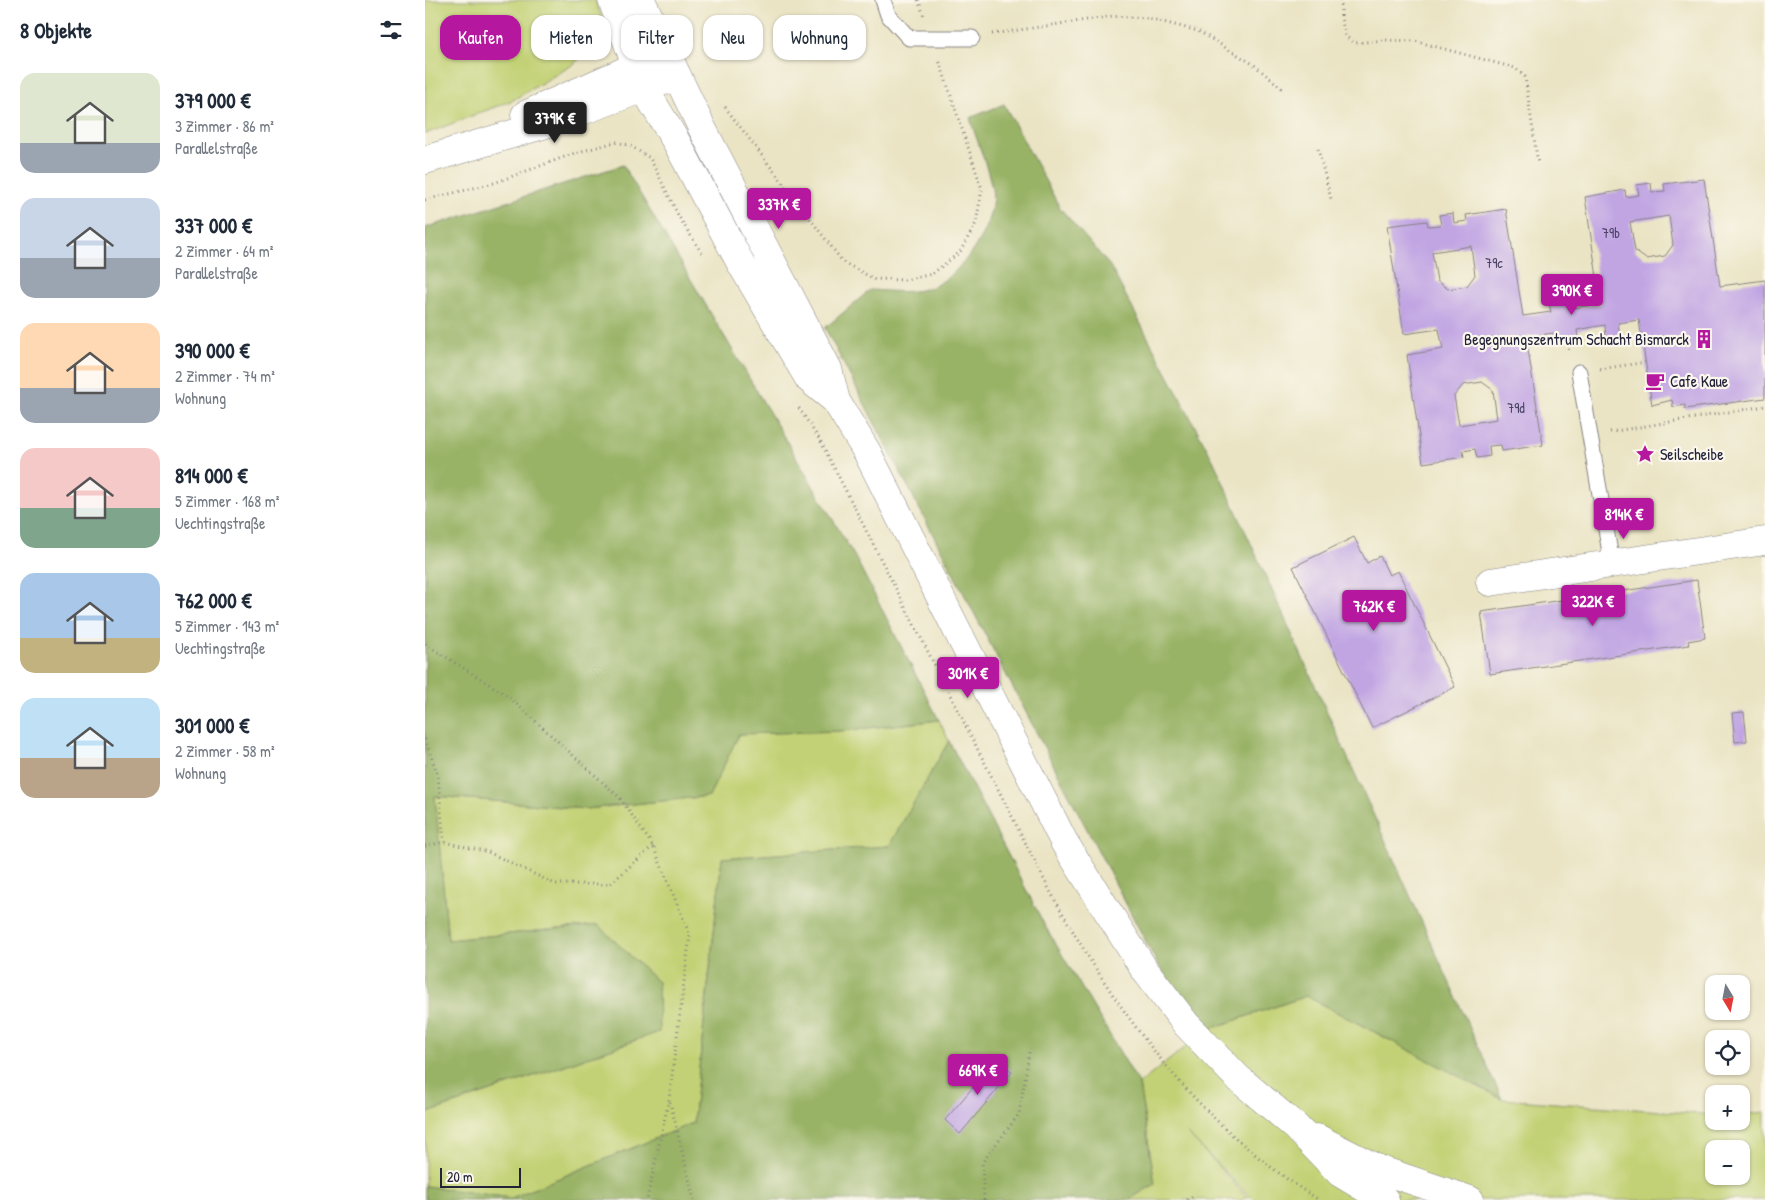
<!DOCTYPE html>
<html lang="de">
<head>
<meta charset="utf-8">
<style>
	body { margin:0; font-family:"Patrick Hand",sans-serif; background:#f6f6f7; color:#1f2937; height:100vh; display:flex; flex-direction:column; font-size:19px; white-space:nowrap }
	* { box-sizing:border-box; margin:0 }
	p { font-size:16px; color:#747a83 }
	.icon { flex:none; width:28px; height:28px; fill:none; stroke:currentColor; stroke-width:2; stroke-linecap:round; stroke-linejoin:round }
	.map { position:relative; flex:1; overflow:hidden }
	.sheet { display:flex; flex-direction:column; background:#fff; width:425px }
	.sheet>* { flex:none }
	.hud { position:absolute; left:15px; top:15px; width:475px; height:45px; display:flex; gap:10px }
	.needle { width:32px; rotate:170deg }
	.controls { position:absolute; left:1280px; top:975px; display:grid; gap:10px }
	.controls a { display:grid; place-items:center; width:45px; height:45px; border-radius:10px; background:#fff; box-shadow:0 1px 4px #0004; font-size:25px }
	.scale { position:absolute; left:15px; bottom:12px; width:81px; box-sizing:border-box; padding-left:5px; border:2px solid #22223b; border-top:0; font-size:14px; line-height:18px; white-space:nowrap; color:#22223b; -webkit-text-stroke:4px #fbf7ec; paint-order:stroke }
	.price { position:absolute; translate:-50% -42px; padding:0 11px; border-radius:5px; background:#b5179e; color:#fff; font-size:16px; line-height:32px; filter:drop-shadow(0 1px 2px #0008) }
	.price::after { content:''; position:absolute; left:50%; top:30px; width:15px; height:11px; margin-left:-8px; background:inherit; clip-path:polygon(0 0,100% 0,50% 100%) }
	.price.active { background:#222; color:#fff }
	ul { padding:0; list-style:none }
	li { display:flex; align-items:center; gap:15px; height:125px; padding:0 20px }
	li span { display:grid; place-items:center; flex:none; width:140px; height:100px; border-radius:15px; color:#555 }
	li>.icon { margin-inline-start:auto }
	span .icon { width:60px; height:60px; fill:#fffc; stroke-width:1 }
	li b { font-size:21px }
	h2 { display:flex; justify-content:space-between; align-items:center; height:60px; padding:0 20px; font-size:21px }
	.pill { padding:0 18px; border-radius:15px; background:#fff; box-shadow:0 1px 4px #0004; font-size:18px; line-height:45px }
	.pill.active { background:#b5179e; color:#fff }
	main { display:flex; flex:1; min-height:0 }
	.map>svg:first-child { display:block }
</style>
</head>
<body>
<main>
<section class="sheet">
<h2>8 Objekte<svg class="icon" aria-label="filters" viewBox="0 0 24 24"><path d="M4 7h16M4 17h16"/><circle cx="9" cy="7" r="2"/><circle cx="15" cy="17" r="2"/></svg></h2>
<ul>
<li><span style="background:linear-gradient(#dfe7d0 70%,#9aa5b1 0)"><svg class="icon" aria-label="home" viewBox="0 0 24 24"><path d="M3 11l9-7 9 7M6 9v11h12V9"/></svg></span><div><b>379 000 €</b><p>3 Zimmer · 86 m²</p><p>Parallelstraße</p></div></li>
<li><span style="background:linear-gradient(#c9d6e8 60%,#9aa5b1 0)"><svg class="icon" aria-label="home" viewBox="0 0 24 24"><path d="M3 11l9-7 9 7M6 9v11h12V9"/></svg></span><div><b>337 000 €</b><p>2 Zimmer · 64 m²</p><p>Parallelstraße</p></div></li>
<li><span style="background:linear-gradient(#ffd9b3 65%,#9aa5b1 0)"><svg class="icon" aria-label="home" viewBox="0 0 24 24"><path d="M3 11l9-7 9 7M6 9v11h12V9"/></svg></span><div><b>390 000 €</b><p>2 Zimmer · 74 m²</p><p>Wohnung</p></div></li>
<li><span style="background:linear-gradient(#f6c9c9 60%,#7fa58c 0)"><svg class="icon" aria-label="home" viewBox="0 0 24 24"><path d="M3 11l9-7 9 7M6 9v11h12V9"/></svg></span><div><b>814 000 €</b><p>5 Zimmer · 168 m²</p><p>Uechtingstraße</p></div></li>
<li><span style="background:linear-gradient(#a9c7e8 65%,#c2b280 0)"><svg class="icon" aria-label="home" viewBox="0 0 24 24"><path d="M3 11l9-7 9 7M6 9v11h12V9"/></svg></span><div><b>762 000 €</b><p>5 Zimmer · 143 m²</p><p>Uechtingstraße</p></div></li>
<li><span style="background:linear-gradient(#bfe0f5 60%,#b9a48a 0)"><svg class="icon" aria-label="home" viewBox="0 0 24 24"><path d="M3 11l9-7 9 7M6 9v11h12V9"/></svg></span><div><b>301 000 €</b><p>2 Zimmer · 58 m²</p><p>Wohnung</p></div></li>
</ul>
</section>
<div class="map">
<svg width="1340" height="1200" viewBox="0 0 1340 1200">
	<rect width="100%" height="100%" fill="#fbf7ec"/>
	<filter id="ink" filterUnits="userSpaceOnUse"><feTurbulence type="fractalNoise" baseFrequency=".02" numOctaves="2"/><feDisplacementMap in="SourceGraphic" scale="10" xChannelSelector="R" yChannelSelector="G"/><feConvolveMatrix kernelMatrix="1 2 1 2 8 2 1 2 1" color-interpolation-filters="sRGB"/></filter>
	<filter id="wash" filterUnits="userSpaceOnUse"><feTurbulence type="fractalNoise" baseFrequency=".0096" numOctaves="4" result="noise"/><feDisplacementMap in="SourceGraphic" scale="20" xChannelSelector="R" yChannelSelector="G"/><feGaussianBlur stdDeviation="1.12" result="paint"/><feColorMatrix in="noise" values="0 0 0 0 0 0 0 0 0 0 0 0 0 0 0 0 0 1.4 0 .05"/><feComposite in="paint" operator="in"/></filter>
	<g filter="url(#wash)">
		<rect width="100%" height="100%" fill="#eae4c4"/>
		<path fill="#c2d174" stroke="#727a58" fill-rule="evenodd" d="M0,0H170L176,15L174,38L149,64L88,100L0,134Z
			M514,720L524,741L464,846L297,858L268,1123L86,1198L0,1186V1114L234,1032L173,925L23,940L9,796L161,809L284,796L314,734L416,731Z
			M881,996L1077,1099L1289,1115V1121H1316V1115L1340,1112V1200H832L823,1195L762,1133L822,1197L817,1200H703L730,1184L714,1084L782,1030ZM1289,1149H1316V1176H1289Z"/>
		<path fill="#99b366" stroke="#5e6a50" d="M579,104L635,208L685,266L789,462L1077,1099L881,996L782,1030L733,965L400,328L445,290C467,291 493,295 513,284C541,269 573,220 567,188C562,165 552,141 545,118Z
			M198,165L430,557L514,720L416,731L314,734L284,796L161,809L10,796L23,940L173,925L233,982L234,1032L0,1114V228Z
			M524,741L620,926L714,1084L730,1184L703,1200H0V1186L86,1198L268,1123L297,858L464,846Z"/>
		<g id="blocks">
			<path fill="#c1a5e3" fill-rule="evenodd" d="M1279,179L1295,286L1340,280V398L1260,409V405L1248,407L1247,400L1227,405L1214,320L1193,323L1195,337L1181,338L1180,325L1152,330L1153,338L1130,341L1129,333L1101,337L1118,445L1077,451L1076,445L1064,446L1065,456L1052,458L1050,449L1038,451L1039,457L998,463L982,355L1018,349L1014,329L979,334L962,226L1002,221L1003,226L1016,225L1014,215L1028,213L1029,223L1042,221L1041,215L1081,209L1098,316L1126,312L1124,304L1147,300L1148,308L1176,304L1160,197L1200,190L1201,197L1214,195L1212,185L1226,183L1227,192L1240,191L1239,184ZM1244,216L1248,245L1240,256L1221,259L1210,251L1205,222ZM1046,246L1050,275L1042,286L1023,289L1012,281L1007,252ZM1057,382L1068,390L1072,419L1034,425L1029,396L1038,385Z
				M929,537L942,563L955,556L964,575L973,571L1030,687L947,728L868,567Z
				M1272,580L1280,638L1263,641L1264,645L1065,674L1056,612Z
				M1319,712L1322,741L1310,742L1307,713Z
				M572,1059L587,1072L535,1134L520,1120Z"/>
		</g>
	</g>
	<g filter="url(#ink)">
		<use href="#blocks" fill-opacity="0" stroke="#868380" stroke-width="1"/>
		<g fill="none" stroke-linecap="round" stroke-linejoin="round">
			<g stroke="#868380" stroke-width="17">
				<path id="service" d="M458,0L463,15L484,38H547
					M1154,372L1187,564"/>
			</g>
			<g stroke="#868380" stroke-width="29">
				<path id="minor" d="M100,115L241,53
					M0,160L124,123L252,76
					M1065,582L1340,541"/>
			</g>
			<g stroke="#868380" stroke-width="29">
				<path id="secondary" d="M187,0L220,90L252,143L315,262L384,379L411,401
					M216,0L277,128L403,369L411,401L442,452L639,842L719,969L761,1024L813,1078L871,1127L915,1173L960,1200
					M892,1138L953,1169L1045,1200"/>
			</g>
			<path stroke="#868380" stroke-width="3" stroke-dasharray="1 4" stroke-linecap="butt" d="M493,0L500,18
				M916,0V17L920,36L930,43L961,40L990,41L1090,68L1100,77L1113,164
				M567,34L688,16L723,18L773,31L828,64L859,90
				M300,107L418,262L449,279L480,280L507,274L535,252L551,223L557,189L514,60
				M893,149L906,199
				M0,200L69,183L150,153L191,142L204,145L225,158L254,217L278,255
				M1142,339L1144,353
				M1175,369L1222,362
				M374,408L396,442L625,891C693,1014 772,1125 894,1200
				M1185,432L1340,406
				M0,644L83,696L195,798L228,846L265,935L244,1099L222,1200
				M0,739L13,776L19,842
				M0,846L19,842L63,852L130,884H185L228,846
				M245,1102L269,1200
				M559,1200L557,1163L594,1114L605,1048
				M762,1200L767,1197"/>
			<use href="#service" stroke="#fff" stroke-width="15"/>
			<use href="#minor" stroke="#fff" stroke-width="28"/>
			<use href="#secondary" stroke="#fff" stroke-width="28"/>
		</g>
	</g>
	<defs>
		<g id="building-bare" transform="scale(1.5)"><path d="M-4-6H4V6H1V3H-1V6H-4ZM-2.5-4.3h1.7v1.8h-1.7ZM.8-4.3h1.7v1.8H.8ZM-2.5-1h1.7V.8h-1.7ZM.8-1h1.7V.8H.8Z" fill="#b5179e" stroke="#fbf7ec" stroke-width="2.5" paint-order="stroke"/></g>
		<g id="cafe-bare" transform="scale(1.5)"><path d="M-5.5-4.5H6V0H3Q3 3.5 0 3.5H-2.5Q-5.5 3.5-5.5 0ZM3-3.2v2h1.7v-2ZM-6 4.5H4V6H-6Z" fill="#b5179e" stroke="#fbf7ec" stroke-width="2.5" paint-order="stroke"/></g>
		<g id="sight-bare" transform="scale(1.5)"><path d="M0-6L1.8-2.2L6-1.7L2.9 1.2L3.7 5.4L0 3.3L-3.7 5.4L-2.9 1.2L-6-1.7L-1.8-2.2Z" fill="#b5179e" stroke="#fbf7ec" stroke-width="2.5" paint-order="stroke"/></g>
	</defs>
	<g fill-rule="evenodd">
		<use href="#building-bare" x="1279" y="339"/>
		<use href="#cafe-bare" x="1230" y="381"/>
		<use href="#sight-bare" x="1220" y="454"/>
	</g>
	<g text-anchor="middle" stroke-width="4.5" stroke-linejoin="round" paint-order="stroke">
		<g font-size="14" fill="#4a4365">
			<text x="1186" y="238">79b</text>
			<text x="1069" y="268">79c</text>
			<text x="1091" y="413">79d</text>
		</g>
		<g font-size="16" fill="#22223b" stroke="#fbf7ec" text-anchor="start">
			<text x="1264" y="345" text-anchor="end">Begegnungszentrum Schacht Bismarck</text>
			<text x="1245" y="387">Cafe Kaue</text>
			<text x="1235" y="460">Seilscheibe</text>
		</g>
	</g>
</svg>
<div class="controls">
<a><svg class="needle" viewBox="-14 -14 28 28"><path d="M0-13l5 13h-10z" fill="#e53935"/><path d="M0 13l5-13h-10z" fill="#747a83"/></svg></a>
<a><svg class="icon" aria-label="locate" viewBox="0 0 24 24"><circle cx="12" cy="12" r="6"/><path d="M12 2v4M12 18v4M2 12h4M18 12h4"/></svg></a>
<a>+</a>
<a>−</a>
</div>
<div class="scale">20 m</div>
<b class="price active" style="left:130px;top:144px">379K €</b>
<b class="price" style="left:354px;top:230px">337K €</b>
<b class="price" style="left:1147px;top:316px">390K €</b>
<b class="price" style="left:1199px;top:540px">814K €</b>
<b class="price" style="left:1168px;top:627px">322K €</b>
<b class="price" style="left:949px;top:632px">762K €</b>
<b class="price" style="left:543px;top:699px">301K €</b>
<b class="price" style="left:553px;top:1096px">669K €</b>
<div class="hud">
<a class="pill active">Kaufen</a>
<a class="pill">Mieten</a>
<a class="pill">Filter</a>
<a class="pill">Neu</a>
<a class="pill">Wohnung</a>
</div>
</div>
</main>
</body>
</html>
